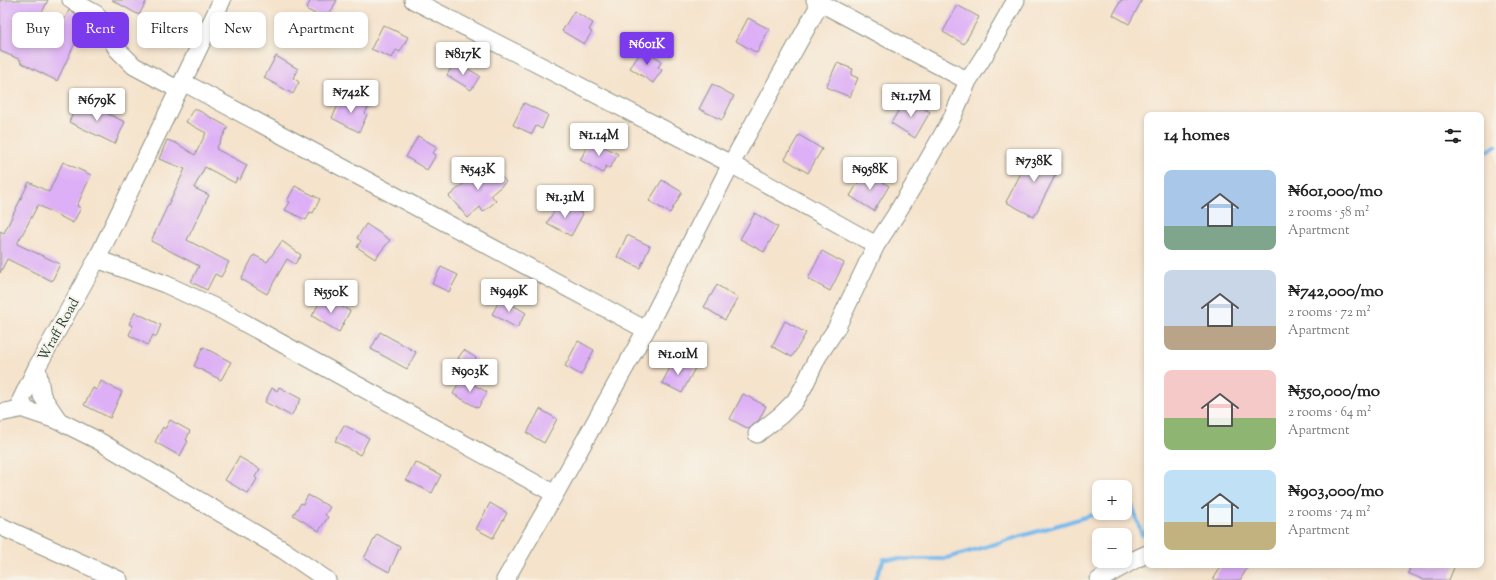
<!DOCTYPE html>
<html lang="en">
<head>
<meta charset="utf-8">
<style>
	body { margin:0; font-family:"Sorts Mill Goudy",serif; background:#f6f6f6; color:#222; height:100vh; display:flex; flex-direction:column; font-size:15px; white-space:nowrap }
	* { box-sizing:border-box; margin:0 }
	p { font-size:13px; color:#767676 }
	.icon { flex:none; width:22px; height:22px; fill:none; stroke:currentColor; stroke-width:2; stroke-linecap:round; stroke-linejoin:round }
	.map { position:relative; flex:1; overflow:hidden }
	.drawer { position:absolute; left:1144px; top:112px; width:340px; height:456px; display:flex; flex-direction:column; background:#fff; border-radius:8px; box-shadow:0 2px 6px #0003 }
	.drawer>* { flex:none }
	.banner { position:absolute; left:12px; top:12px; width:380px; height:36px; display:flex; gap:8px }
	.tools { position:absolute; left:1092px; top:480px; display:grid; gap:8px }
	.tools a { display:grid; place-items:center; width:40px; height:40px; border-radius:8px; background:#fff; box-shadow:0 2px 6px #0003; font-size:20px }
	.price { position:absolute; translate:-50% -34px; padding:0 9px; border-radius:4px; background:#fff; color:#222; font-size:13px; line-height:26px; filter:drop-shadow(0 1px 2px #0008) }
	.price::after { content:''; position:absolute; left:50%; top:24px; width:12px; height:9px; margin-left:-6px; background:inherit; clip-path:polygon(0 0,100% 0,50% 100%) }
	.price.current { background:#7c3aed; color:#fff }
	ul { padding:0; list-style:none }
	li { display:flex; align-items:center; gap:12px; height:100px; padding:0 20px }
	li span { display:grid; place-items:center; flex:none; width:112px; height:80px; border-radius:8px; color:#555 }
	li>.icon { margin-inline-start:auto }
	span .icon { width:48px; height:48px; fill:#fffc; stroke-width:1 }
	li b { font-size:17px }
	h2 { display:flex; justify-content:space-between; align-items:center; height:48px; padding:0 20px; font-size:17px }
	.tag { padding:0 14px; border-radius:8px; background:#fff; box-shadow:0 2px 6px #0003; font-size:14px; line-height:36px }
	.tag.current { background:#7c3aed; color:#fff }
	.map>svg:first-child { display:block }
</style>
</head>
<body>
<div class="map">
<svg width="1496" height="580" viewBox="0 0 1496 580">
	<rect width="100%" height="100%" fill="#f7f3e8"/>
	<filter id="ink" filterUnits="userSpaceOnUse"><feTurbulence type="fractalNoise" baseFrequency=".025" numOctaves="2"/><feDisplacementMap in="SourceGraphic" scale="8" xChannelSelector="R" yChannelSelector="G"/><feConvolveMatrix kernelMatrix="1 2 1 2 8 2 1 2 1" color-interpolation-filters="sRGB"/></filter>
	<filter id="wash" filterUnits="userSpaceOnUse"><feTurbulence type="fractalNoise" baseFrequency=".012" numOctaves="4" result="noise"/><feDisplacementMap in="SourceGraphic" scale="16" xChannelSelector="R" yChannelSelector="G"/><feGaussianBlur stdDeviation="0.9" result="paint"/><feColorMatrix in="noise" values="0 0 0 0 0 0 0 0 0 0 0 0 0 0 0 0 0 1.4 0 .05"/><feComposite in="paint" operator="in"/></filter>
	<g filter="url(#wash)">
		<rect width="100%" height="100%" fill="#f5e3cc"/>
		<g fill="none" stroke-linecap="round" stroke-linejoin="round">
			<path stroke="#7be" stroke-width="4" d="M1481,155L1496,146
				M1125,506L1132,505L1142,535L1147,530
				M875,580L884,559H944L1099,513"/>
		</g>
		<g id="blocks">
			<path fill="#ddaff6" d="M0,0H48L38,21L59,31L69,10L86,20L57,81L20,62L21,60L0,51Z
				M112,0H147L139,15Z
				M311,0H337L330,13L328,12L324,19L306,9Z
				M1121,0H1142L1129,24L1113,15Z
				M957,5L979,17L964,44L943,32Z
				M574,11L593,23L589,30L592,32L584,44L562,31Z
				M748,18L769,29L757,53L736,41Z
				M383,25L408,37L400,52L396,50L392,58L371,49Z
				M643,49L662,61L658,67L662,70L653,83L630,68Z
				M276,56L298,69L293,78L299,82L293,94L264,78Z
				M455,61L480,76L471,90L447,75Z
				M837,63L853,69L851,75L858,78L850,97L826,87Z
				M712,84L734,96L722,120L699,109Z
				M343,95L368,108L365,113L367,115L359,132L332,118Z
				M906,98L930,112L915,138L891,123Z
				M79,100L125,122L115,144L69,122Z
				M524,103L548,115L542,129L536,126L532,134L513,125Z
				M194,108L228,127L216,149L247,165L240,180L237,178L235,183L205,167L194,188L209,195L187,240L229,262L221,277L215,274L207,290L191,282L199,266L151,241L185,169L159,159L167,140L176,143L195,155L206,133L186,122Z
				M799,135L822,149L808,173L785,159Z
				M418,136L437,147L433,153L436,155L427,170L406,157Z
				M591,140L618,154L610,168L606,166L603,173L580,160Z
				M1033,150L1061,164L1034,217L1006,202Z
				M63,162L91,175L77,206L81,208L73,223L38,205L17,244L60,264L52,281L7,259L0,273V231L4,233L29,182L49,192Z
				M489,162L506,182L491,195L496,201L483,212L480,207L468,218L449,196Z
				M865,171L889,186L874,211L850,196Z
				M662,180L682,192L670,213L649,201Z
				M295,186L320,199L313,213L310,212L306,220L285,210L290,202L287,201Z
				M560,201L583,214L571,236L547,223Z
				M755,213L778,227L764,252L740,239Z
				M366,224L390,240L375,259L357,247L361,241L357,238Z
				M627,235L650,246L640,268L617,257Z
				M282,241L301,255L295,264L287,259L267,294L241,279L254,255L267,262Z
				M822,251L844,263L830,291L808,279Z
				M441,267L458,275L449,292L432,284Z
				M717,285L738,298L725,320L704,307Z
				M323,296L350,311L339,332L312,316Z
				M501,298L526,313L517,328L492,314Z
				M135,312L161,325L156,337L153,335L148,345L129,335L133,326L129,324Z
				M785,321L806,333L792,357L772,346Z
				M380,332L416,352L407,369L371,349Z
				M578,341L594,350L581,375L565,366Z
				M203,347L231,362L221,380L194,366Z
				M464,350L476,358L470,367L458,358Z
				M675,358L695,368L682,393L662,383Z
				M461,378L487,392L478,408L453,394Z
				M101,381L122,392L110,418L84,405L93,388L97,390Z
				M279,387L301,399L291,416L265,402L272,388L277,391Z
				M743,394L766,406L759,420L749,429L730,419Z
				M540,409L557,419L544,443L527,433Z
				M170,420L190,431L186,440L188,441L180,456L155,442L163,427L165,429Z
				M344,425L369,438L360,455L335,441Z
				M239,457L260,469L255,477L257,479L248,494L225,480Z
				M415,462L441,475L432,493L406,480Z
				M308,495L330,507L325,515L328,517L319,531L293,515L301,503L303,504Z
				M490,503L507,513L493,538L476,529Z
				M377,534L400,547L389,572L364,558Z
				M1222,565H1249L1240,580H1213Z
				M1411,565H1455L1449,580H1424L1408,573Z"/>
		</g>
	</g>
	<g filter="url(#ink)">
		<use href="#blocks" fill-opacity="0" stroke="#8a9080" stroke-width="1"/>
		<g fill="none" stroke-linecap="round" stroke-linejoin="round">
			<g stroke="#8a9080" stroke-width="19">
				<path id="minor" d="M71,0L96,14L117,49L134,66L179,90
					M222,0L97,259L37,367L42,396L59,421L97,440L283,550L327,580
					M413,0L731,164L876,245
					M815,0L968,81
					M183,82L646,330
					M97,259L165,284L223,311L555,494
					M37,367L21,400L26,410L59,421
					M0,413L25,408
					M757,434L781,415L795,401L804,386L818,356L836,329L876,245L895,216L915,183L952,118L968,81L984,56L1016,0
					M0,526L119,580
					M505,580L555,494L646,330L731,164L822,0
					M1099,580L1136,559L1147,554"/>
			</g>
			<use href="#minor" stroke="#fff" stroke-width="17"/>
		</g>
	</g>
	<g text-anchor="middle" stroke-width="4" stroke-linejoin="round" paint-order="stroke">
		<g font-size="14" fill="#1f3d34" stroke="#f7f3e8">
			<text transform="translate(58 329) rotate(-61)" y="5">Wraff Road</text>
		</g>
	</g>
</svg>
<div class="tools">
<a>+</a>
<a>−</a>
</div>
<b class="price current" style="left:647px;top:66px">₦601K</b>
<b class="price" style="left:463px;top:76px">₦817K</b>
<b class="price" style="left:351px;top:114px">₦742K</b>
<b class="price" style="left:911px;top:118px">₦1.17M</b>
<b class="price" style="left:97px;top:122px">₦679K</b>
<b class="price" style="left:599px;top:157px">₦1.14M</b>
<b class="price" style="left:1034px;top:183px">₦738K</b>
<b class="price" style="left:478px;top:191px">₦543K</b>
<b class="price" style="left:870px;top:191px">₦958K</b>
<b class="price" style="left:565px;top:219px">₦1.31M</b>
<b class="price" style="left:509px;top:313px">₦949K</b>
<b class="price" style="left:331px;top:314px">₦550K</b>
<b class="price" style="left:678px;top:376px">₦1.01M</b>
<b class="price" style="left:470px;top:393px">₦903K</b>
<div class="banner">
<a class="tag">Buy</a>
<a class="tag current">Rent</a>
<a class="tag">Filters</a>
<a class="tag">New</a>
<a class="tag">Apartment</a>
</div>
<section class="drawer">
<h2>14 homes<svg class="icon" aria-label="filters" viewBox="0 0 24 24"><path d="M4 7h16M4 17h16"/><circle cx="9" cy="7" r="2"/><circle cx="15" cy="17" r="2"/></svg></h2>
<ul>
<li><span style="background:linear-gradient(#a9c7e8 70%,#7fa58c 0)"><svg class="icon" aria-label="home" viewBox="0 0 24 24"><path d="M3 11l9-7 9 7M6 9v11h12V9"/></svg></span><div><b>₦601,000/mo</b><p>2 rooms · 58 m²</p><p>Apartment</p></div></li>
<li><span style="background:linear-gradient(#c9d6e8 70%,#b9a48a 0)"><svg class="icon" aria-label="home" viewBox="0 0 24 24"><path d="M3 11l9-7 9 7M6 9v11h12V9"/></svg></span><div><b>₦742,000/mo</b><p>2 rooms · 72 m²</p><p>Apartment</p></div></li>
<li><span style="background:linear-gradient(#f6c9c9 60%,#8fb573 0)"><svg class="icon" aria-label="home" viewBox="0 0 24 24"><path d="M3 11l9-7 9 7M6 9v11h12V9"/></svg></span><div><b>₦550,000/mo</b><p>2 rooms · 64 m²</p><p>Apartment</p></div></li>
<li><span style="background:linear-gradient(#bfe0f5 65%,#c2b280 0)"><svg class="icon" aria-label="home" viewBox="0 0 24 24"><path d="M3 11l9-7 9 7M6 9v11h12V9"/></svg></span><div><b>₦903,000/mo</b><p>2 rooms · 74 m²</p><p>Apartment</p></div></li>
</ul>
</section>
</div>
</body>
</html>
